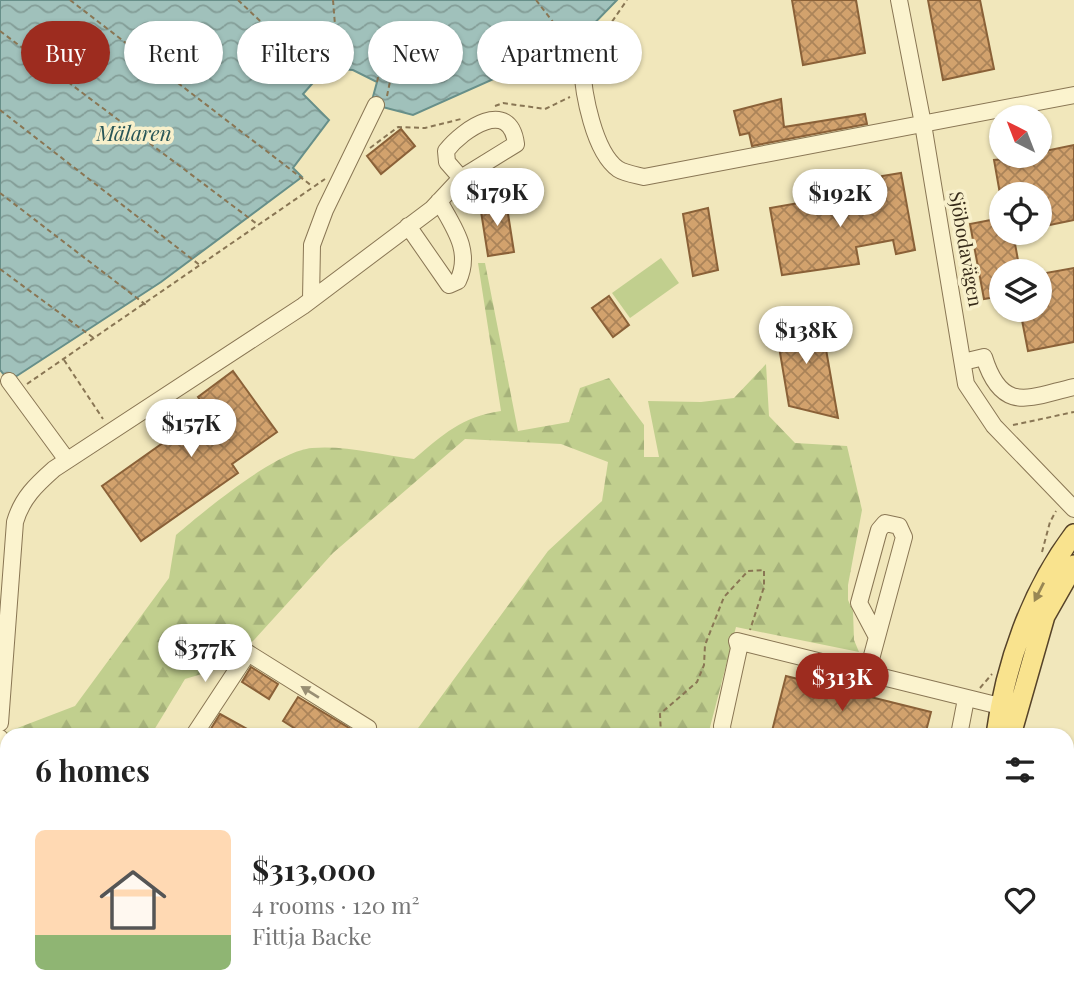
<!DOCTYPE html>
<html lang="en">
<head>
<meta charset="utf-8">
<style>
	body { margin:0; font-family:"Playfair Display",serif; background:#f2f2f2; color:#222; height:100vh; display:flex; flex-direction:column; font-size:26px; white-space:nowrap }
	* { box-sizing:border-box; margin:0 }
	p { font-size:23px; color:#767676 }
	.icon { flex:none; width:38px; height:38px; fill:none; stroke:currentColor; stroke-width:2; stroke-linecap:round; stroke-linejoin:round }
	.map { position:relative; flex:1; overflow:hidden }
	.sheet { position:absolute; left:0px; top:728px; width:1074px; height:275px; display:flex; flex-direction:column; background:#fff; border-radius:21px 21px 0 0; box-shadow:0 2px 5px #0004 }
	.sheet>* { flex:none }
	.hud { position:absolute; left:21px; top:21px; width:700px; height:63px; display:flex; gap:14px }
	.needle { width:46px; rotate:318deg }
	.controls { position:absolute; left:989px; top:105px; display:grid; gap:14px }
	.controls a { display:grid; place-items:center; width:63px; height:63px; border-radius:50%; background:#fff; box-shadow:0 2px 5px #0004; font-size:35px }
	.price { position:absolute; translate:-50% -60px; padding:0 16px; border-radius:24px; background:#fff; color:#222; font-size:23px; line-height:46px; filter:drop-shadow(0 2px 4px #0008) }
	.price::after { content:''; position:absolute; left:50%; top:42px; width:21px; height:16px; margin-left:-10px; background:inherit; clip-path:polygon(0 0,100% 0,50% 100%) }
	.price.active { background:#9d2c1f; color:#fff }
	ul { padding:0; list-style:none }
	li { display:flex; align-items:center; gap:21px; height:175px; padding:0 35px }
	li+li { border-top:2px solid #e0e0e0 }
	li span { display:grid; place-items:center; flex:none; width:196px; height:140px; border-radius:10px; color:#555 }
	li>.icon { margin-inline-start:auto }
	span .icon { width:84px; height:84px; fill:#fffc; stroke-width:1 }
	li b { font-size:30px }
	h2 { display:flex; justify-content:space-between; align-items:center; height:84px; padding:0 35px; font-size:30px }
	.chip { padding:0 24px; border-radius:32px; background:#fff; box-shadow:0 2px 5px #0004; font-size:24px; line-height:63px }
	.chip.active { background:#9d2c1f; color:#fff }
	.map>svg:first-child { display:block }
</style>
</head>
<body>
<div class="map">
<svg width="1074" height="1002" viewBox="0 0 1074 1002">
	<defs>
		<pattern id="forest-firs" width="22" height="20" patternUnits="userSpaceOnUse" patternTransform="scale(1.75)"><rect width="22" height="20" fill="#c1cf8e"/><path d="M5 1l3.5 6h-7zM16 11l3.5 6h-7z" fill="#a6b27a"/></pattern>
		<pattern id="water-waves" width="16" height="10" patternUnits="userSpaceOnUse" patternTransform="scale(1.75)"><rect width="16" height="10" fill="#a0c1bb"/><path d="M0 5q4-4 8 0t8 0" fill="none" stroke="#839d97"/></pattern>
		<pattern id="building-cross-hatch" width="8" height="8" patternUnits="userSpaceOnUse" patternTransform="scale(1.75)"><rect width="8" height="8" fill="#d2a26d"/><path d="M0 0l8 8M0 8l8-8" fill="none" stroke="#ab8459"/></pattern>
	</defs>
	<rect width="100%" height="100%" fill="#f1e7bb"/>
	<path fill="url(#forest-firs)" d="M478,263H485L518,431L569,422L580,388L609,378L644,425V457H659L648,401L701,402L734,398L766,364L769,416L795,443L847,446L862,510L848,585V600L853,611L854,640L859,652L736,627L708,735H413L548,551L602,501L608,462L561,444L465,439L333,553L254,640L225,667L185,679L151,735H8L7,732L75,706L169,578L176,535C204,511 276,451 312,448C345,445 381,455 414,459C444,434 461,417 501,411Z
		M346,996H643L641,1002H350Z"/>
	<path fill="#c1cf8e" d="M661,258L679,283L630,318L612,293Z"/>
	<path fill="url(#water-waves)" stroke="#678f89" stroke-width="2" d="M0,0H617L580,38L566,39L531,69L518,68L413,115L371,104L377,82L353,70L326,68L303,94L329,120L293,168L302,177L161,282L9,381L0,370Z"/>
	<path fill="url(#building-cross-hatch)" stroke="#8a6138" stroke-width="2" d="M792,0H856L865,53L803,65Z
		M928,0H980L994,69L943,80Z
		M781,99L784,127L865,114L867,124L752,146L749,133L740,135L734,111Z
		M401,129L415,146L381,174L367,156Z
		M1074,145V220L1040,227V194H1000L994,160L1040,156V152Z
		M901,173L915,250L896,254L893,240L856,247L859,264L782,275L770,208L833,197L835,207L886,198L882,176Z
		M506,201L514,252L488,256L480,205Z
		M708,208L718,270L693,276L683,214Z
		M1001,218V233H1013L1020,271H1001V296L984,299L970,224Z
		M1074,268V342L1028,351L1020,310H1040V274Z
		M609,296L629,325L613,337L592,308Z
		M820,315L838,418L789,406L775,323Z
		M233,371L277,432L232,464L238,473L141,541L102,486L208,411L198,397Z
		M251,667L278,684L269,699L242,682Z
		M786,676L931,712L925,735H771Z
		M298,697L349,728L346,735H305L283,721Z
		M220,714L258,735H207Z"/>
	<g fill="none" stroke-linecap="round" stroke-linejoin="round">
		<g stroke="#897654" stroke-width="18">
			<path id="minor" d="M899,0L923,124L966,384L994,426L1074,509
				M582,65C583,93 594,152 618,169C624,173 636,175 644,177L1074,95
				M408,226L449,285L458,281C472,251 454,228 439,201
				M311,300L312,245L325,210L376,105
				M963,362L984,357C1002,415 1030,397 1074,387
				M9,381L67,460
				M867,674L904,537L899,526L885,523L879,530L859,603L877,637
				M0,723L15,522C22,498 36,485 54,469L303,306L432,209L461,178L516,144C510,97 463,129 446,151L447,162L461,178
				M194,735L248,653L368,728L366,735
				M723,735L722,726L739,648L737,641L1012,709
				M959,735L966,699
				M0,738L2,757L7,766
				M0,806L7,799
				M0,836L7,845
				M159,996L163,1002
				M328,996L332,1002
				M877,996L881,1002
				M686,1002L690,996"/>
		</g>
		<g stroke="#564329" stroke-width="22">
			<path id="major" d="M996,735C1005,665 1031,591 1074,534
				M1011,735L1045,616L1074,565
				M946,1002L948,996"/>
		</g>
		<g stroke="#564329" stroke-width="25">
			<path id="highway" d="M1068,780L1074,762
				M1068,843L1074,824
				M1005,1002L1006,996
				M1028,1002L1029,996
				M1049,1002V996"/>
		</g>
		<path stroke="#897654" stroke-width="2" stroke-dasharray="5 3.5" stroke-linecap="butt" d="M70,0L312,186
			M238,0L319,77
			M333,0L337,50
			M536,0L566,39
			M0,31L257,224
			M593,59L600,39L627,0
			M377,82L386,43
			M387,96L394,62
			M495,106L503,103L545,109L570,97
			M0,110L201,266
			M370,148L398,127L425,128L461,119
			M0,193L146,305
			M0,269L95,339
			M64,360L103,419
			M27,384L325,179
			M1013,425L1074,412
			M1042,552L1050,522L1056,511
			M980,688L992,674
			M661,735L660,714L697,682L704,665L705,645L724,597L748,571L764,570V587L750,630
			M1068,915L1074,917
			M0,929L7,903
			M0,964L7,960
			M0,982L7,984
			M41,996L49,1002
			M910,996L919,998
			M644,1002L645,996
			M906,1002L908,996
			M923,1002L925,996
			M968,1002L970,996"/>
		<use href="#minor" stroke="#fbf3ce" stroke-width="16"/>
		<use href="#major" stroke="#f9e38e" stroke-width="19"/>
		<use href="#highway" stroke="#e9b243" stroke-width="23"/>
	</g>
	<defs><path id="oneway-solid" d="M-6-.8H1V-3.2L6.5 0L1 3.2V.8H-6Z" transform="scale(1.75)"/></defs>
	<use fill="#988754" href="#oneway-solid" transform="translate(1039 592) rotate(117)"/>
	<use fill="#998f74" href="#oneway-solid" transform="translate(310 692) rotate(-148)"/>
	<g text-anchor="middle" stroke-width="7" stroke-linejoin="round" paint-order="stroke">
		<g font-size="19" fill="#372b1a" stroke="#f8f0cb">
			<text transform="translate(966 249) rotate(80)" y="7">Sjöbodavägen</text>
		</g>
		<g font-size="21" font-style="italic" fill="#285658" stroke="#f8f0cb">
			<text x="134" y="141">Mälaren</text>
		</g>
	</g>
</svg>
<div class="controls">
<a><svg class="needle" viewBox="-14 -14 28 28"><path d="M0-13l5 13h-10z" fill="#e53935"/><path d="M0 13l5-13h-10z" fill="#767676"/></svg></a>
<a><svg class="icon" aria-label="locate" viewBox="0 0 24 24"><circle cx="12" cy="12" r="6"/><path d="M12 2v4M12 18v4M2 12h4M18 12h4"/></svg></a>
<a><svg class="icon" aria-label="layers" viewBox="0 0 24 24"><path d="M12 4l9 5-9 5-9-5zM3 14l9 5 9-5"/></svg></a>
</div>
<b class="price" style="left:497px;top:228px">$179K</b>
<b class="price" style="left:840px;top:229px">$192K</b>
<b class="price" style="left:806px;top:366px">$138K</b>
<b class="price" style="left:191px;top:459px">$157K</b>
<b class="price" style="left:205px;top:684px">$377K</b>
<b class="price active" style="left:842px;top:713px">$313K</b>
<div class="hud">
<a class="chip active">Buy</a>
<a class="chip">Rent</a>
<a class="chip">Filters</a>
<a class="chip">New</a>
<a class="chip">Apartment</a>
</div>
<section class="sheet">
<h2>6 homes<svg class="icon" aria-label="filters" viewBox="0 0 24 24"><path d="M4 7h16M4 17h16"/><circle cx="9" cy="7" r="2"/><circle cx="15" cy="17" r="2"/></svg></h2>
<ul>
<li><span style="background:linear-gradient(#ffd9b3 75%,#8fb573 0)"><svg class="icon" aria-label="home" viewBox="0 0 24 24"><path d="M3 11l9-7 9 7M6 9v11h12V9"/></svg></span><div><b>$313,000</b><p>4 rooms · 120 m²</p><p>Fittja Backe</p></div><svg class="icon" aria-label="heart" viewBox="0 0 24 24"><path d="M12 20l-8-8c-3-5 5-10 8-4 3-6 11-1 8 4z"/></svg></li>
</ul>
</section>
</div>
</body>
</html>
